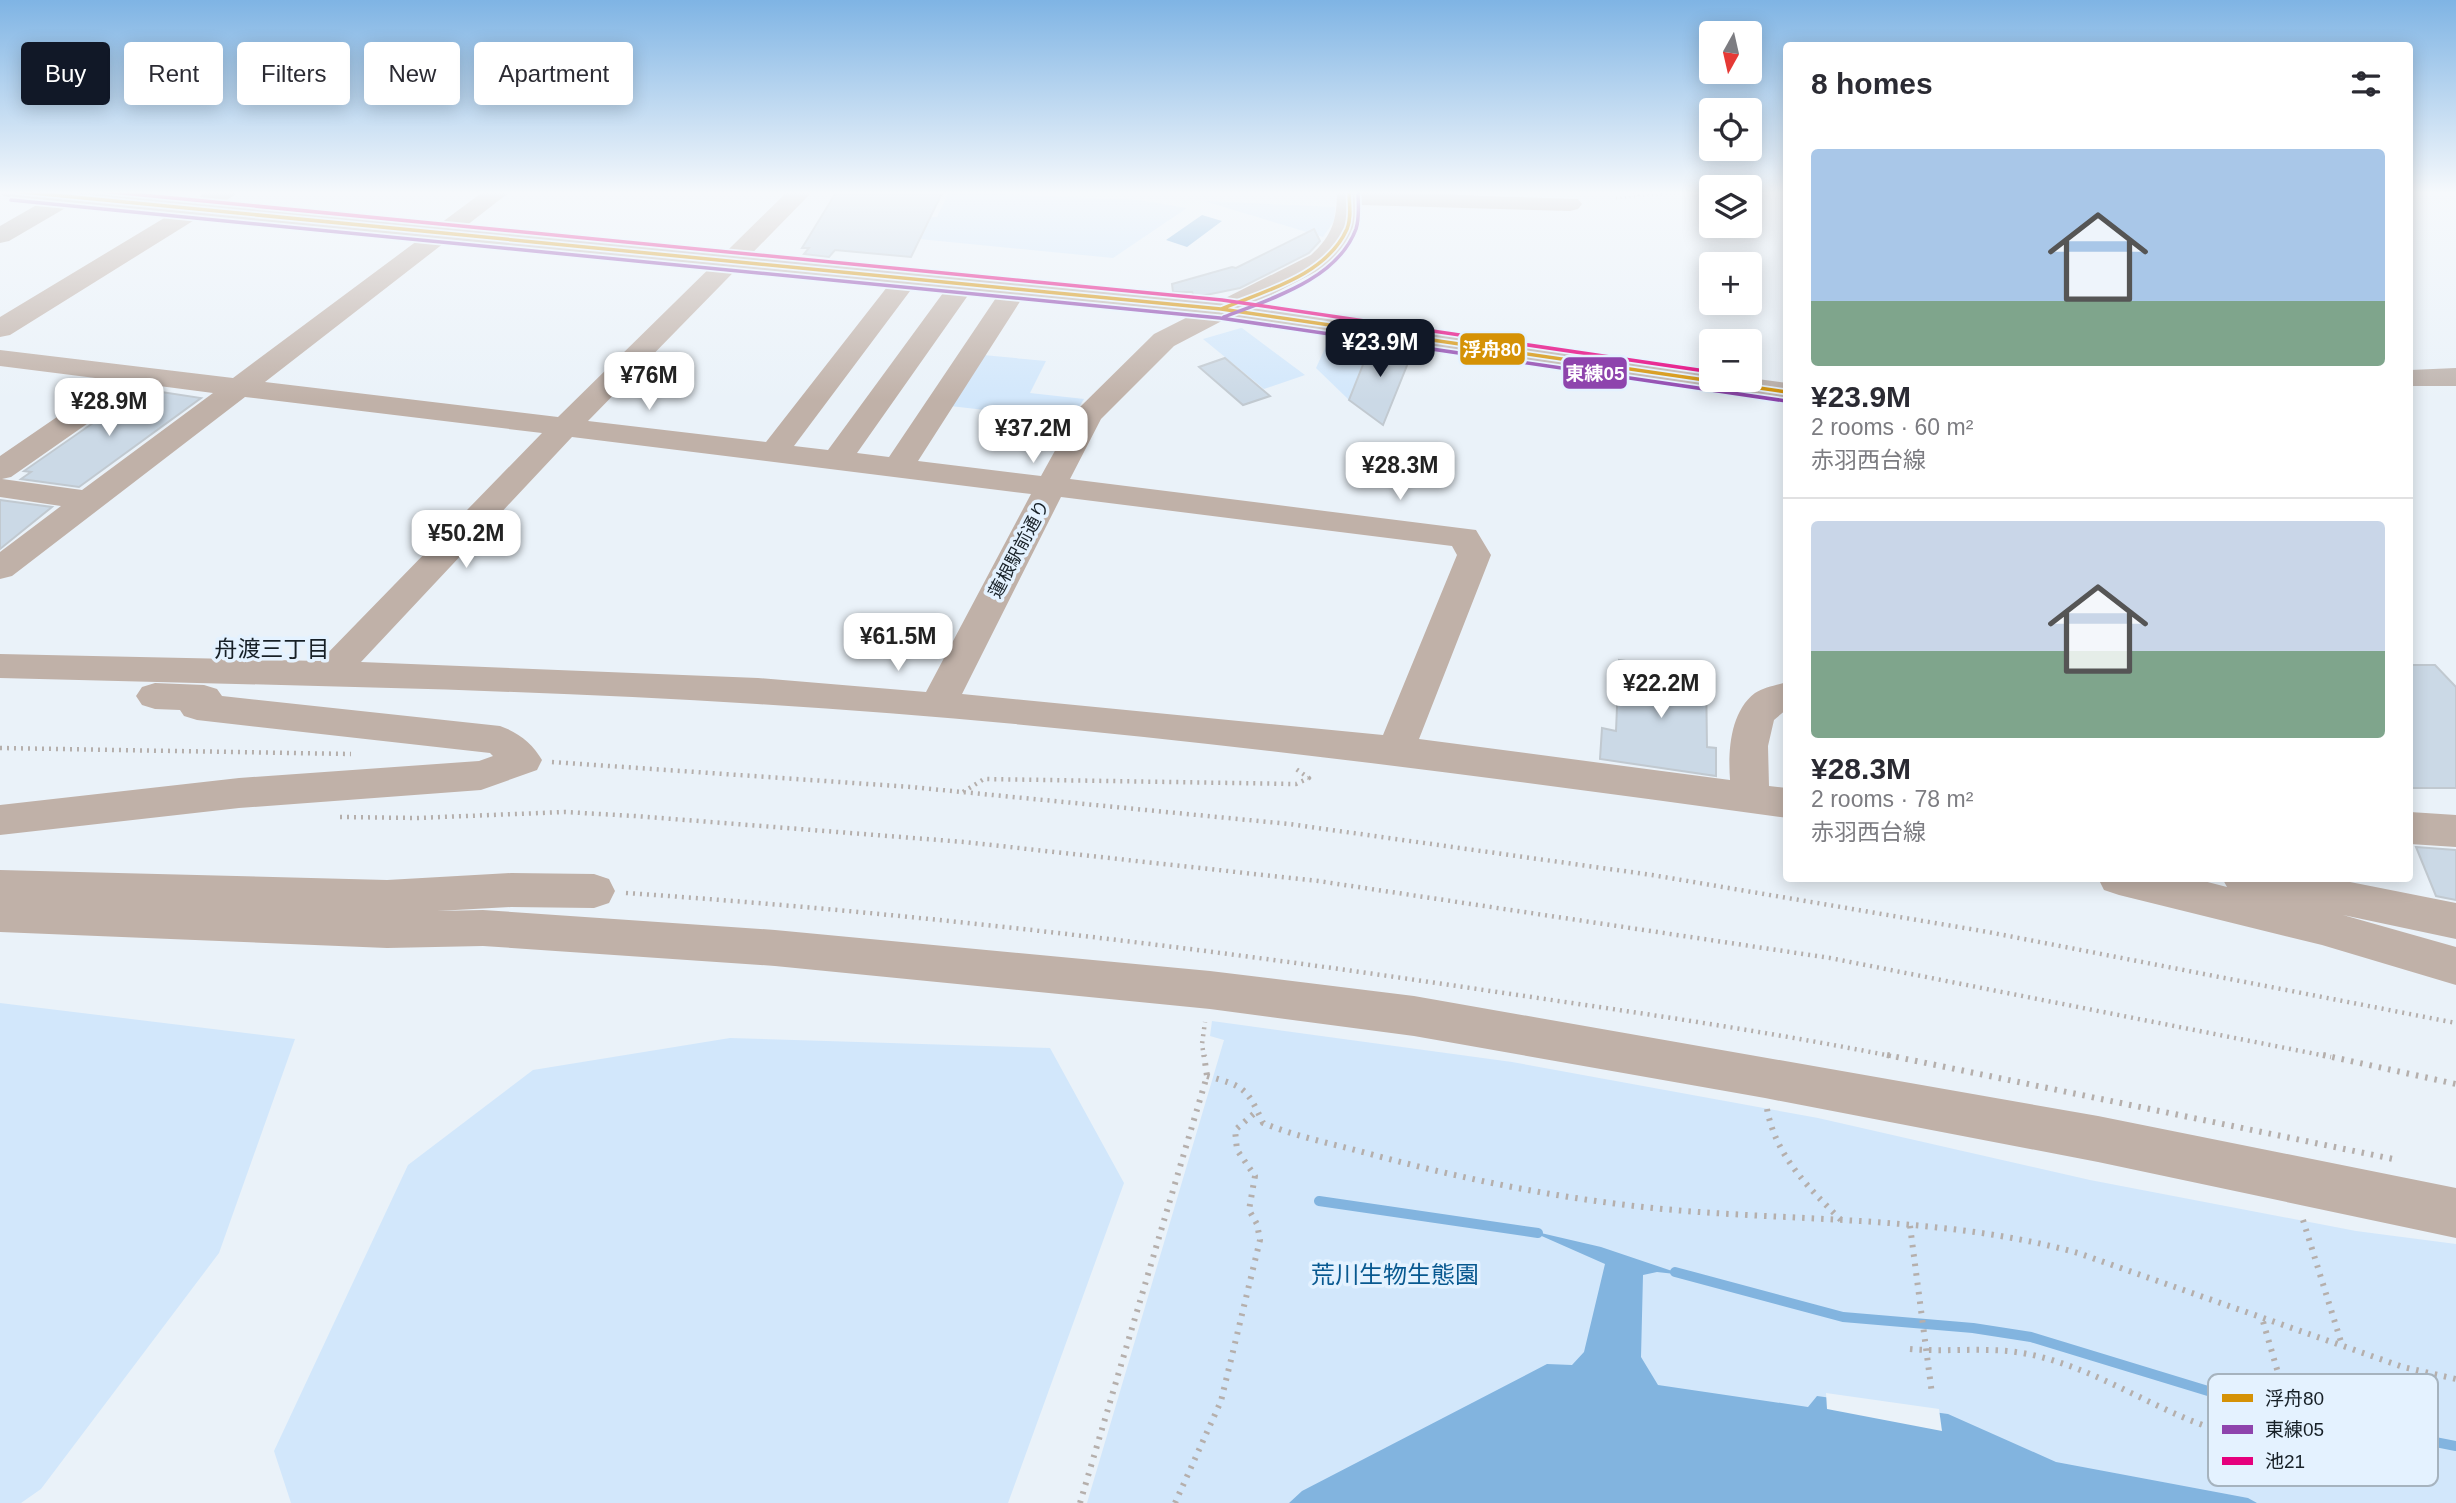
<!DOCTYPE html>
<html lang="en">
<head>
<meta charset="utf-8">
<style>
	body { margin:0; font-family:Arial,"Noto Sans JP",sans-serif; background:#f7f7f7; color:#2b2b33; height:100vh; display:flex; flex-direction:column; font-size:26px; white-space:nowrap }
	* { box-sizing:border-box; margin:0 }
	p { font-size:23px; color:#7c7c81 }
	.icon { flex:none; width:38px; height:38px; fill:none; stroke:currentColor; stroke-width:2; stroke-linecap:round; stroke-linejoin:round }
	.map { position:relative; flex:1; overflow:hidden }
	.side { position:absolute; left:1783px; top:42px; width:630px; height:840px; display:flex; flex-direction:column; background:#fff; border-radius:7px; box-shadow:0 4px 18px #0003 }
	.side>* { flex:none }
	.guide { position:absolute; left:21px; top:42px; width:665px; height:63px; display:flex; gap:14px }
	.needle { width:46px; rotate:188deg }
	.buttons { position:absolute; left:1699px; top:21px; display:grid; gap:14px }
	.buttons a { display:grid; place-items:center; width:63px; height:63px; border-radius:7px; background:#fff; box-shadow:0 4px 18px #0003; font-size:35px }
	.price { position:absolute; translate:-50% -60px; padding:0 16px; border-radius:14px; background:#fff; color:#222; font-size:23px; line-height:46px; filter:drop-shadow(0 2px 4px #0008) }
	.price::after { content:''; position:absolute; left:50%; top:42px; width:21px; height:16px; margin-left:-10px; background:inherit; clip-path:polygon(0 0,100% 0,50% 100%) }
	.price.selected { background:#111827; color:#fff }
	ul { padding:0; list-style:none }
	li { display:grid; align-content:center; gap:14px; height:371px; padding:0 28px }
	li+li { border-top:2px solid #e1e1e2 }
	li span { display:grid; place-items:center; height:217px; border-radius:7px; color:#555 }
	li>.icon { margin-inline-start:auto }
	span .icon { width:126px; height:126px; fill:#fffc; stroke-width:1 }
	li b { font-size:30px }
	h2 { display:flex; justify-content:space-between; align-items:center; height:84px; padding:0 28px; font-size:30px }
	.chip { padding:0 24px; border-radius:7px; background:#fff; box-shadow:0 4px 18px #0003; font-size:24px; line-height:63px }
	.chip.selected { background:#111827; color:#fff }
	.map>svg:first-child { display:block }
</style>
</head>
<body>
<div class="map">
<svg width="2456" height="1503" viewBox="0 0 2456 1503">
	<rect width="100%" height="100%" fill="#eaf2f9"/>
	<path fill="#d2e7fb" d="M949,192L1139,200L1187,208L1113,258L858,233L869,215L937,217Z
		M1204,201L1335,207L1334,221L1323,237Z
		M1241,328H1242L1305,375L1264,389L1203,339Z
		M1330,337L1372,342L1349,400L1316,368Z
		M983,355L1046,361L1030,393L1084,399L1071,420L950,406Z
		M0,1003L295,1039L219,1253L41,1489L21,1503H0Z
		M1212,1021L1512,1062L1818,1118L2090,1180L2356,1231L2456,1244V1503H1087L1224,1040L1210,1036Z
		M730,1038L1050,1048L1124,1183L1008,1503H291L274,1451L408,1165L533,1070Z"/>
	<path fill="#82b4df" d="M1202,215L1222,221L1187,247L1166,240Z
		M1528,1230L1601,1247L1684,1275L1657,1272L1643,1275L1641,1357L1658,1385L1808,1407L1817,1396L1948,1414L2056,1462L2248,1498L2257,1503H1289L1302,1491L1547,1364L1572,1365L1584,1352L1605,1264Z"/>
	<path fill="#eaf2f9" d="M1826,1393L1939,1409L1942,1431L1827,1409Z"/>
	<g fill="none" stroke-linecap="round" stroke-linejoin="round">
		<path stroke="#82b4df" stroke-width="10" d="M1319,1201L1538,1233
			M1675,1272L1843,1317L1973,1328L2031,1337L2267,1409L2456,1446"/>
	</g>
	<path fill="#cbd9e6" stroke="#c1c9d0" stroke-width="2" d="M837,191H943L911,257L835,250L829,257L804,254L809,248H802Z
		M1314,229L1320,241L1309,253L1240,288L1201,296H1194L1192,292H1173L1172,284L1232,267L1236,268Z
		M1372,342L1414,348L1383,425L1349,400Z
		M1225,358L1270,396L1243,405L1199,367Z
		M142,389L201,398L79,487L21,479L31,472L24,471Z
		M0,500L52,507L0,549Z
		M1619,660L1706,673L1707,747L1716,748V776L1600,759L1602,728L1616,731Z
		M2410,665H2435L2456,687V788H2410Z
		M2416,847L2456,850V900L2436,896Z"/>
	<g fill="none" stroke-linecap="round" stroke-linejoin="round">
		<path stroke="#b5afac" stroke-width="2.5" stroke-dasharray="1 3.5" stroke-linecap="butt" d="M1629,191L1639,195
			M1616,198L1702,191"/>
		<path stroke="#b5afac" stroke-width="4.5" stroke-dasharray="2 5" stroke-linecap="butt" d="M0,748L351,754
			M552,762L911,787L1289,824L1652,875L1988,932L2456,1023
			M963,792L984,779L1296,784L1309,778L1296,769
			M340,817L417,818L565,812L635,816L964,842L1318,881L1830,958L2331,1057
			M626,893C905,912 1181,945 1457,986C1604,1008 1751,1028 1896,1057
			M1204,1057L1202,1044L1205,1022"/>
		<path stroke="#b5afac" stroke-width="6" stroke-dasharray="2.5 7" stroke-linecap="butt" d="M1887,1055L2398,1160
			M2323,1055L2456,1084
			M1207,1076C1244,1086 1247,1088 1263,1123C1297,1137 1334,1144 1370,1154C1478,1183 1587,1204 1699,1212C1825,1221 1956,1219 2078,1253L2403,1367L2456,1379
			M1767,1109C1776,1157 1809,1188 1842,1221
			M2303,1220L2342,1345
			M1910,1226L1932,1394
			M1910,1349C1942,1352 1975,1348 2007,1351C2071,1357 2128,1394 2187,1419C2222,1433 2259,1443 2294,1455L2300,1448L2262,1318
			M1080,1503L1207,1076L1204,1055
			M1175,1503L1221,1401L1260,1240L1257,1224L1249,1210L1255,1176L1237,1150L1235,1130L1257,1111"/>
		<path fill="#c0b1a8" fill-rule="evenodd" d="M209,191H237L233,196L10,335L0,337V317Z
			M484,191H511L265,382L558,417L788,191H813L588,421L766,442L898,273L907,270L916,273L920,278L916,283L794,446L828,450L954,278L963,276L972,278L976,284L857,453L889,457L1006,283L1015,281L1024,283L1028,289L918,461L1041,476L1078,409L1154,334L1311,255C1333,235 1337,219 1337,191L1578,199L1582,204L1578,209L1570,211L1361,205L1360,222L1354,237L1329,265L1174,346L1101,419L1070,479L1476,530L1491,555L1419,739L1730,780C1728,751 1730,712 1755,693C1764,687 1777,685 1787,682V709L1774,720L1768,746L1769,786L1787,788V818C1445,771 1101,725 757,704C504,688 252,685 0,678V654L320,661L542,433L245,397L12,576L0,579V552L61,506L0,497V456L111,380L0,366V350L233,378ZM144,384L213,393L82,490L2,479L11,477ZM572,437L1031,494L926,692L758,678L361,662ZM1061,497L1452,546L1457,555L1383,735L962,694Z
			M155,683L204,685L217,689L222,696L500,726C518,732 533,744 542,760L537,770L481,790L239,808L0,835V805L239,778L479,761L493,756L490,753L197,720L184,716L180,710L155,709L142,705L136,696L142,687Z
			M2410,812L2456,815V847L2410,844Z
			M0,870L387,880L511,873L594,874L609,879L615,891L609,903L594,908L511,907L437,911L483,910L775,930L1210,971L1414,996L2098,1116L2456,1188V1238L2098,1162L1765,1098L1414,1036L1210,1009L775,966L483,946L387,948L0,932Z
			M2098,878H2192L2227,887L2222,878H2330L2456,903V939L2343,915L2456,947V985L2322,945L2119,895L2104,890Z"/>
		<path fill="#beb3ad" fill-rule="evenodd" d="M0,191H84L1221,301L1712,372V380L1750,378L1787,383V401L1221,317L12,198L4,196Z
			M2456,368V386H2410V370Z"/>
		<path fill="#b8afa9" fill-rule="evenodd" d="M61,191H90L86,196L9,241L0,243V226Z"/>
		<g stroke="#e4f2ff" stroke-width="7">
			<path id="bus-1" d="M12,191L1221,309L1787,392
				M1221,309C1264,291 1326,276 1347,229C1352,217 1349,203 1349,191"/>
		</g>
		<g stroke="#e4f2ff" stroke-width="7">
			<path id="bus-2" d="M11,200L1220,318L1786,401
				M1224,317C1270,299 1337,280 1356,229C1360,217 1358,203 1358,191"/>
		</g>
		<g stroke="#e4f2ff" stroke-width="7">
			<path id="bus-3" d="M101,191L1222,300L1712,372"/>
		</g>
		<use href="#bus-1" stroke="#d59206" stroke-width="3.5"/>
		<use href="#bus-2" stroke="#8e44ad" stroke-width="3.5"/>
		<use href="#bus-3" stroke="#e5007d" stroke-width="3.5"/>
	</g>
	<linearGradient id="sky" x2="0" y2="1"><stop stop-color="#7fb4e4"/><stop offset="0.48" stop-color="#f6f9fc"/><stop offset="1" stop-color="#f6f9fc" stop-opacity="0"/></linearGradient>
	<rect width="2456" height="401" fill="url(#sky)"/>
	<g text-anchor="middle" stroke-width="7" stroke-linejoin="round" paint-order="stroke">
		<g font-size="18" fill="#172027" stroke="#e4f2ff">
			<text transform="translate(1019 549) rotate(-62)" y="6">蓮根駅前通り</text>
		</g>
		<g font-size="23" fill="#172027" stroke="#e4f2ff">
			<text x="272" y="657">舟渡三丁目</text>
		</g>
		<g font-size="24" fill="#095990" stroke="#e4f2ff">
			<text x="1395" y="1283">荒川生物生態園</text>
		</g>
	</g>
	<rect x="2208" y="1374" width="230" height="112" rx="10" fill="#e4f2ff" stroke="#a6b3be" stroke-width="2"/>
	<rect x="2222" y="1394" width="31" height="8" fill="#d59206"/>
	<rect x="2222" y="1425" width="31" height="9" fill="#8e44ad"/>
	<rect x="2222" y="1457" width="31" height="8" fill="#e5007d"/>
	<g font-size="19" fill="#172027">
		<text x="2265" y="1405">浮舟80</text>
		<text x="2265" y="1436">東練05</text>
		<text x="2265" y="1468">池21</text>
	</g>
	<g stroke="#e4f2ff" stroke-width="2.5">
		<rect x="1459" y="332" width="67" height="34" rx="7" fill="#d59206"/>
		<rect x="1562" y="356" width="66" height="34" rx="7" fill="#8e44ad"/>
	</g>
	<g font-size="19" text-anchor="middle" font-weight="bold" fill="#fff">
		<text x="1492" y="356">浮舟80</text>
		<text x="1595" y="380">東練05</text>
	</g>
</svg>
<div class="buttons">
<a><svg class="needle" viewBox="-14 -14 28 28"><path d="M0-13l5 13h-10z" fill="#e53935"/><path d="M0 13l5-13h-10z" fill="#7c7c81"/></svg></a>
<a><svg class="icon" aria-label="locate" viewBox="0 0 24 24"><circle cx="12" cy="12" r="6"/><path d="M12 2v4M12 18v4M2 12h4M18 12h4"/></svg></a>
<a><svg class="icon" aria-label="layers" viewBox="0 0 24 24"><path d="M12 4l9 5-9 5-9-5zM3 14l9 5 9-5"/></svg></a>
<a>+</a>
<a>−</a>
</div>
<b class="price selected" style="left:1380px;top:379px">¥23.9M</b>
<b class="price" style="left:649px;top:412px">¥76M</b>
<b class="price" style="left:109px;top:438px">¥28.9M</b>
<b class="price" style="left:1033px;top:465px">¥37.2M</b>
<b class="price" style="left:1400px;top:502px">¥28.3M</b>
<b class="price" style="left:466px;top:570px">¥50.2M</b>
<b class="price" style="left:898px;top:673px">¥61.5M</b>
<b class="price" style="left:1661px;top:720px">¥22.2M</b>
<div class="guide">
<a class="chip selected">Buy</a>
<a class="chip">Rent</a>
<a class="chip">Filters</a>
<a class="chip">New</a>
<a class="chip">Apartment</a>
</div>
<section class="side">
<h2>8 homes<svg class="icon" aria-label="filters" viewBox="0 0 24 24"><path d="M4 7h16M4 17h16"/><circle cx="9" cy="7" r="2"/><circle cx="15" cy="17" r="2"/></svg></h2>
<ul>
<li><span style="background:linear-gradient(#a9c7e8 70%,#7fa58c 0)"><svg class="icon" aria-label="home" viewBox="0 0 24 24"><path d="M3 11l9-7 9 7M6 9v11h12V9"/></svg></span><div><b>¥23.9M</b><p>2 rooms · 60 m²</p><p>赤羽西台線</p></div></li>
<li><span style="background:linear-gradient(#c9d6e8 60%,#7fa58c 0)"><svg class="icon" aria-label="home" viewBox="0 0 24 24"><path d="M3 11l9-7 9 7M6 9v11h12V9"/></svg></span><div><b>¥28.3M</b><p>2 rooms · 78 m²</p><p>赤羽西台線</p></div></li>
</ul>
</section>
</div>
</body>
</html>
